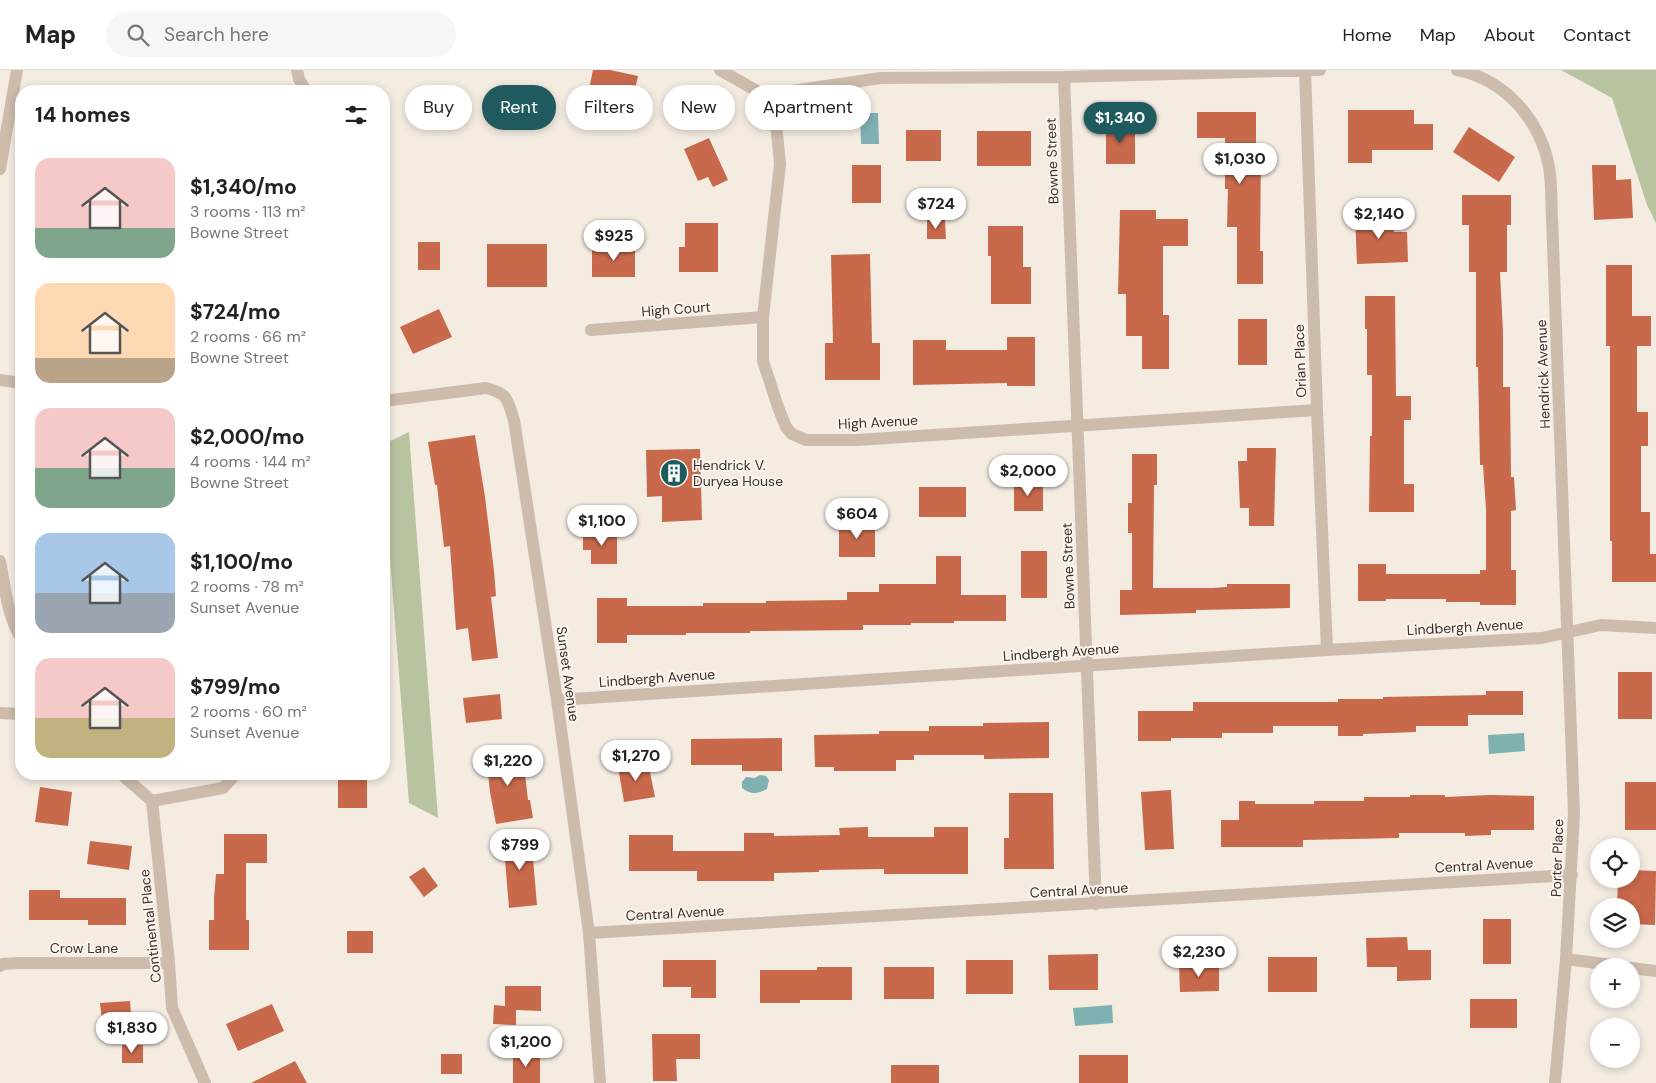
<!DOCTYPE html>
<html lang="en">
<head>
<meta charset="utf-8">
<style>
	body { margin:0; font-family:"DM Sans",sans-serif; background:#f6f6f6; color:#222; height:100vh; display:flex; flex-direction:column; font-size:19px; white-space:nowrap }
	* { box-sizing:border-box; margin:0 }
	p { font-size:16px; color:#767676 }
	.icon { flex:none; width:28px; height:28px; fill:none; stroke:currentColor; stroke-width:2; stroke-linecap:round; stroke-linejoin:round }
	.map { position:relative; flex:1; overflow:hidden }
	.panel { position:absolute; left:15px; top:15px; width:375px; height:695px; display:flex; flex-direction:column; background:#fff; border-radius:20px; box-shadow:0 2px 8px #0003 }
	.panel>* { flex:none }
	.top-card { position:absolute; left:405px; top:15px; width:475px; height:45px; display:flex; gap:10px }
	.fabs { position:absolute; left:1590px; top:768px; display:grid; gap:10px }
	.fabs a { display:grid; place-items:center; width:50px; height:50px; border-radius:50%; background:#fff; box-shadow:0 2px 8px #0003; font-size:25px }
	.price { position:absolute; translate:-50% -42px; padding:0 11px; border-radius:18px; background:#fff; color:#222; font-size:16px; line-height:32px; filter:drop-shadow(0 1px 2px #0008) }
	.price::after { content:''; position:absolute; left:50%; top:30px; width:15px; height:11px; margin-left:-8px; background:inherit; clip-path:polygon(0 0,100% 0,50% 100%) }
	.price.active { background:#1f5a5e; color:#fff }
	ul { padding:0; list-style:none }
	li { display:flex; align-items:center; gap:15px; height:125px; padding:0 20px }
	li span { display:grid; place-items:center; flex:none; width:140px; height:100px; border-radius:15px; color:#555 }
	li>.icon { margin-inline-start:auto }
	span .icon { width:60px; height:60px; fill:#fffc; stroke-width:1 }
	li b { font-size:21px }
	h2 { display:flex; justify-content:space-between; align-items:center; height:60px; padding:0 20px; font-size:21px }
	.chip { padding:0 18px; border-radius:22px; background:#fff; box-shadow:0 2px 8px #0003; font-size:18px; line-height:45px }
	.chip.active { background:#1f5a5e; color:#fff }
	header { display:flex; align-items:center; gap:30px; box-sizing:border-box; height:70px; padding:0 25px; background:#fff; border-bottom:1px solid #e0e0e0 }
	header strong { font-size:24px }
	nav { display:flex; gap:28px; margin-inline-start:auto; font-size:18px }
	.search { width:350px; height:45px; background:#f6f6f6; display:flex; align-items:center; gap:12px; box-sizing:border-box; padding:0 18px; border-radius:28px; color:#767676; font-size:19px }
	.map>svg:first-child { display:block }
</style>
</head>
<body>
<header>
<strong>Map</strong>
<div class="search"><svg class="icon" aria-label="search" viewBox="0 0 24 24"><circle cx="10" cy="10" r="6"/><path d="M15 15l6 6"/></svg>Search here</div>
<nav><a>Home</a><a>Map</a><a>About</a><a>Contact</a></nav>
</header>
<div class="map">
<svg width="1656" height="1013" viewBox="0 0 1656 1013">
	<rect width="100%" height="100%" fill="#f4ebe1"/>
	<path fill="#b8c4a0" d="M1561,0H1656V153L1647,135L1612,28Z
		M409,362L438,748L409,733L384,411V374Z"/>
	<path fill="#7fb0b2" d="M860,43H878L879,74H861Z
		M1524,663L1525,681L1489,684L1488,665Z
		M760,705L766,706L769,710L767,719C758,724 751,725 742,718V712L746,707L755,708Z
		M1112,935L1113,953L1075,956L1073,938Z"/>
	<path fill="#c8694b" d="M593,0H610L638,6L632,33L588,24Z
		M1348,40H1414V54H1433V80H1372V93H1348Z
		M1197,42H1256V81H1261L1260,181H1263V214H1237V157H1227L1228,119H1225V68H1197Z
		M1106,54H1135V94H1106Z
		M1469,57L1515,87L1499,112L1453,82Z
		M906,60H941V91H906Z
		M977,61H1031V96H977Z
		M709,68L728,110L713,117L708,107L698,111L684,79Z
		M852,95H881V133H852Z
		M1592,95H1616V110L1631,109L1633,148L1594,150Z
		M1462,125H1511V155H1507V202H1500L1503,263V317H1510L1511,407H1514L1516,440L1511,441V500H1516V535H1480V532H1446V529H1386V531H1358V494H1386V504H1480V500H1486V439L1483,395H1480L1478,297H1476V202H1469V155H1462Z
		M1120,140H1156V149H1188V176H1163V245H1169V299H1142V266H1126V224H1118Z
		M1393,142L1394,162H1407L1408,192L1357,194L1355,144Z
		M927,150H945L946,169H927Z
		M685,153H718V202H679V177H685Z
		M988,156H1023V197H1031V234H991V186H988Z
		M418,172H440V200H418Z
		M487,174H547V217H487Z
		M592,178H635V207H592Z
		M870,184L872,273H880V310H825V273H833L831,185Z
		M1606,195H1632V246H1651V276H1637V342H1648V376H1641V442H1650V484H1656V512H1612V471H1610V276H1606Z
		M1365,226H1395L1396,326H1411V350H1404V414H1414V442H1369L1370,366H1372V305H1367V259H1365Z
		M439,239L452,267L413,284L400,257Z
		M1238,249H1267V295H1238Z
		M1007,267H1035V316H1007V313L913,315V270H946V280H1007Z
		M475,365L485,427L494,501L496,526L491,527L498,588L472,591L468,558L456,560L450,476L444,477L437,415H435L428,372Z
		M1247,378H1276L1274,456H1249V438H1240L1238,391H1247Z
		M700,379L702,450L662,452V426L647,427L646,380Z
		M1132,384H1157V415H1154L1153,518H1213L1227,517V514H1290V538L1196,540V543L1120,545V520H1132V463H1128V433H1132Z
		M1014,413H1043V441H1014Z
		M919,417H966V447H919Z
		M839,453H875V487H839Z
		M583,463H617V494H591V480H583Z
		M1021,481H1047V528H1021Z
		M936,486H961V525H1006V551H954V553H911V555H863V560L750,561V563H686V565H627V573H597V528H627V536H703V533H766V531L847,530V522H879V514H936Z
		M1618,602H1652V649H1618Z
		M1486,621H1523V645H1468V656H1416V662L1363,664V666H1338V656H1273V663H1222V668H1171V671H1138V641H1193V632H1338V629H1383V627L1486,625Z
		M500,624L502,649L466,653L463,628Z
		M1049,652V688L984,689V685H914V690H896V701H834V697H815L814,665L879,664V661H929V656H983V653Z
		M782,668V701H742V695H691V669Z
		M522,680L528,730H530L533,748L496,754L490,722L486,684Z
		M648,692L655,727L624,732L618,697Z
		M338,704H367V738H338Z
		M1625,712H1656V760H1625Z
		M40,717L72,722L68,756L35,752Z
		M1171,720L1174,779L1145,780L1141,722Z
		M1009,723H1053L1054,799H1004V768H1009Z
		M1410,725H1445V727L1490,725L1534,726V760H1491V765L1465,766V763H1399V768L1303,770V777H1221V750H1239V731H1255V734H1314V731H1364V727H1410Z
		M868,757V767H934V757H968V804H884V799L819,800V802L774,803V811H697V801H629V765H673V781H744V763H774V766L840,765L839,758Z
		M224,764H267V793H246V850H249V880H209V850H214V828L216,804H224Z
		M503,766H531L537,835L509,838Z
		M90,771L132,776L129,800L87,794Z
		M424,797L438,816L424,827L409,807Z
		M1631,800L1656,801L1655,855L1631,854V836H1617L1618,809H1631Z
		M29,820H60V828H126V855H88V850H29Z
		M1483,849H1511V894H1483Z
		M347,861H373V883H347Z
		M1407,867L1408,880H1431V910L1397,911V897H1367L1366,868Z
		M1098,884V920H1049L1048,885Z
		M1268,887H1317V922H1268Z
		M663,890H716V928H691V917H663Z
		M966,890H1013V924H966Z
		M1179,894H1219V921L1180,922Z
		M817,897H852V930H800V933H760V900H817Z
		M884,897H934V929H884Z
		M505,916H541V941L516,940V955L493,954L494,935L505,936Z
		M1470,929H1517V958H1470Z
		M130,931L132,957L103,960L100,933Z
		M272,934L284,961L238,981L226,954Z
		M652,964H700V989H676L677,1011H653Z
		M122,975H143V993H122Z
		M441,984H462V1004H441Z
		M513,984H540V1013H513Z
		M1079,985H1128V1013H1079Z
		M295,991L307,1013H251Z
		M891,995H939V1013H891Z"/>
	<g fill="none" stroke-linecap="round" stroke-linejoin="round">
		<path stroke="#cdbbac" stroke-width="12" d="M297,0L299,9L306,21
			M720,0L764,25L881,8L1064,7L1320,0
			M1305,0L1317,340L1327,580
			M1457,0C1505,9 1540,50 1549,97C1552,114 1551,131 1552,148L1574,744L1566,889L1555,1013
			M1064,7L1096,834
			M764,25L775,42L780,94L763,247V291L778,337L786,357L792,364L806,370H857L1317,340
			M0,99L17,0
			M591,260L763,247
			M0,310L21,313
			M384,331L486,318C509,324 507,329 514,350L557,630L589,863L600,1013
			M0,491C5,516 7,546 21,568
			M557,630L1327,580L1524,569L1542,568L1601,555L1656,558
			M0,643L21,644
			M121,704L152,731L169,893L172,938L205,1013
			M152,731L223,718L236,704
			M589,863L1572,805
			M1566,889L1619,896
			M0,896L3,894L18,893H169
			M1631,898L1656,901"/>
	</g>
	<defs>
		<g id="building-disc" transform="scale(1.4375)"><circle r="9.5" fill="#1f5a5e" stroke="#fbf5ee"/><path d="M-4-6H4V6H1V3H-1V6H-4ZM-2.5-4.3h1.7v1.8h-1.7ZM.8-4.3h1.7v1.8H.8ZM-2.5-1h1.7V.8h-1.7ZM.8-1h1.7V.8H.8Z" fill="#fff"/></g>
	</defs>
	<g fill-rule="evenodd">
		<use href="#building-disc" x="674" y="403"/>
	</g>
	<g text-anchor="middle" stroke-width="4" stroke-linejoin="round" paint-order="stroke">
		<g font-size="14" fill="#3b302b" stroke="#fbf5ee">
			<text transform="translate(1052 91) rotate(-92)" y="5">Bowne Street</text>
			<text transform="translate(676 239) rotate(-4)" y="5">High Court</text>
			<text transform="translate(1300 291) rotate(-92)" y="5">Orian Place</text>
			<text transform="translate(1543 304) rotate(-92)" y="5">Hendrick Avenue</text>
			<text transform="translate(878 352) rotate(-3)" y="5">High Avenue</text>
			<text transform="translate(1068 496) rotate(-92)" y="5">Bowne Street</text>
			<text transform="translate(1465 557) rotate(-3)" y="5">Lindbergh Avenue</text>
			<text transform="translate(1061 582) rotate(-4)" y="5">Lindbergh Avenue</text>
			<text transform="translate(568 604) rotate(82)" y="5">Sunset Avenue</text>
			<text transform="translate(657 608) rotate(-4)" y="5">Lindbergh Avenue</text>
			<text transform="translate(1557 788) rotate(-88)" y="5">Porter Place</text>
			<text transform="translate(1484 795) rotate(-3)" y="5">Central Avenue</text>
			<text transform="translate(1079 820) rotate(-3)" y="5">Central Avenue</text>
			<text transform="translate(675 843) rotate(-3)" y="5">Central Avenue</text>
			<text transform="translate(150 856) rotate(-96)" y="5">Continental Place</text>
			<text x="84" y="883">Crow Lane</text>
		</g>
		<g font-size="14" fill="#3b302b" stroke="#fbf5ee" text-anchor="start">
			<text x="693" y="400">Hendrick V.<tspan x="693" dy="16">Duryea House</tspan></text>
		</g>
	</g>
</svg>
<div class="fabs">
<a><svg class="icon" aria-label="locate" viewBox="0 0 24 24"><circle cx="12" cy="12" r="6"/><path d="M12 2v4M12 18v4M2 12h4M18 12h4"/></svg></a>
<a><svg class="icon" aria-label="layers" viewBox="0 0 24 24"><path d="M12 4l9 5-9 5-9-5zM3 14l9 5 9-5"/></svg></a>
<a>+</a>
<a>−</a>
</div>
<b class="price active" style="left:1120px;top:74px">$1,340</b>
<b class="price" style="left:1240px;top:115px">$1,030</b>
<b class="price" style="left:936px;top:160px">$724</b>
<b class="price" style="left:1379px;top:170px">$2,140</b>
<b class="price" style="left:614px;top:192px">$925</b>
<b class="price" style="left:1028px;top:427px">$2,000</b>
<b class="price" style="left:857px;top:470px">$604</b>
<b class="price" style="left:602px;top:477px">$1,100</b>
<b class="price" style="left:636px;top:712px">$1,270</b>
<b class="price" style="left:508px;top:717px">$1,220</b>
<b class="price" style="left:520px;top:801px">$799</b>
<b class="price" style="left:1199px;top:908px">$2,230</b>
<b class="price" style="left:132px;top:984px">$1,830</b>
<b class="price" style="left:526px;top:998px">$1,200</b>
<div class="top-card">
<a class="chip">Buy</a>
<a class="chip active">Rent</a>
<a class="chip">Filters</a>
<a class="chip">New</a>
<a class="chip">Apartment</a>
</div>
<section class="panel">
<h2>14 homes<svg class="icon" aria-label="filters" viewBox="0 0 24 24"><path d="M4 7h16M4 17h16"/><circle cx="9" cy="7" r="2"/><circle cx="15" cy="17" r="2"/></svg></h2>
<ul>
<li><span style="background:linear-gradient(#f6c9c9 70%,#7fa58c 0)"><svg class="icon" aria-label="home" viewBox="0 0 24 24"><path d="M3 11l9-7 9 7M6 9v11h12V9"/></svg></span><div><b>$1,340/mo</b><p>3 rooms · 113 m²</p><p>Bowne Street</p></div></li>
<li><span style="background:linear-gradient(#ffd9b3 75%,#b9a48a 0)"><svg class="icon" aria-label="home" viewBox="0 0 24 24"><path d="M3 11l9-7 9 7M6 9v11h12V9"/></svg></span><div><b>$724/mo</b><p>2 rooms · 66 m²</p><p>Bowne Street</p></div></li>
<li><span style="background:linear-gradient(#f6c9c9 60%,#7fa58c 0)"><svg class="icon" aria-label="home" viewBox="0 0 24 24"><path d="M3 11l9-7 9 7M6 9v11h12V9"/></svg></span><div><b>$2,000/mo</b><p>4 rooms · 144 m²</p><p>Bowne Street</p></div></li>
<li><span style="background:linear-gradient(#a9c7e8 60%,#9aa5b1 0)"><svg class="icon" aria-label="home" viewBox="0 0 24 24"><path d="M3 11l9-7 9 7M6 9v11h12V9"/></svg></span><div><b>$1,100/mo</b><p>2 rooms · 78 m²</p><p>Sunset Avenue</p></div></li>
<li><span style="background:linear-gradient(#f6c9c9 60%,#c2b280 0)"><svg class="icon" aria-label="home" viewBox="0 0 24 24"><path d="M3 11l9-7 9 7M6 9v11h12V9"/></svg></span><div><b>$799/mo</b><p>2 rooms · 60 m²</p><p>Sunset Avenue</p></div></li>
</ul>
</section>
</div>
</body>
</html>
